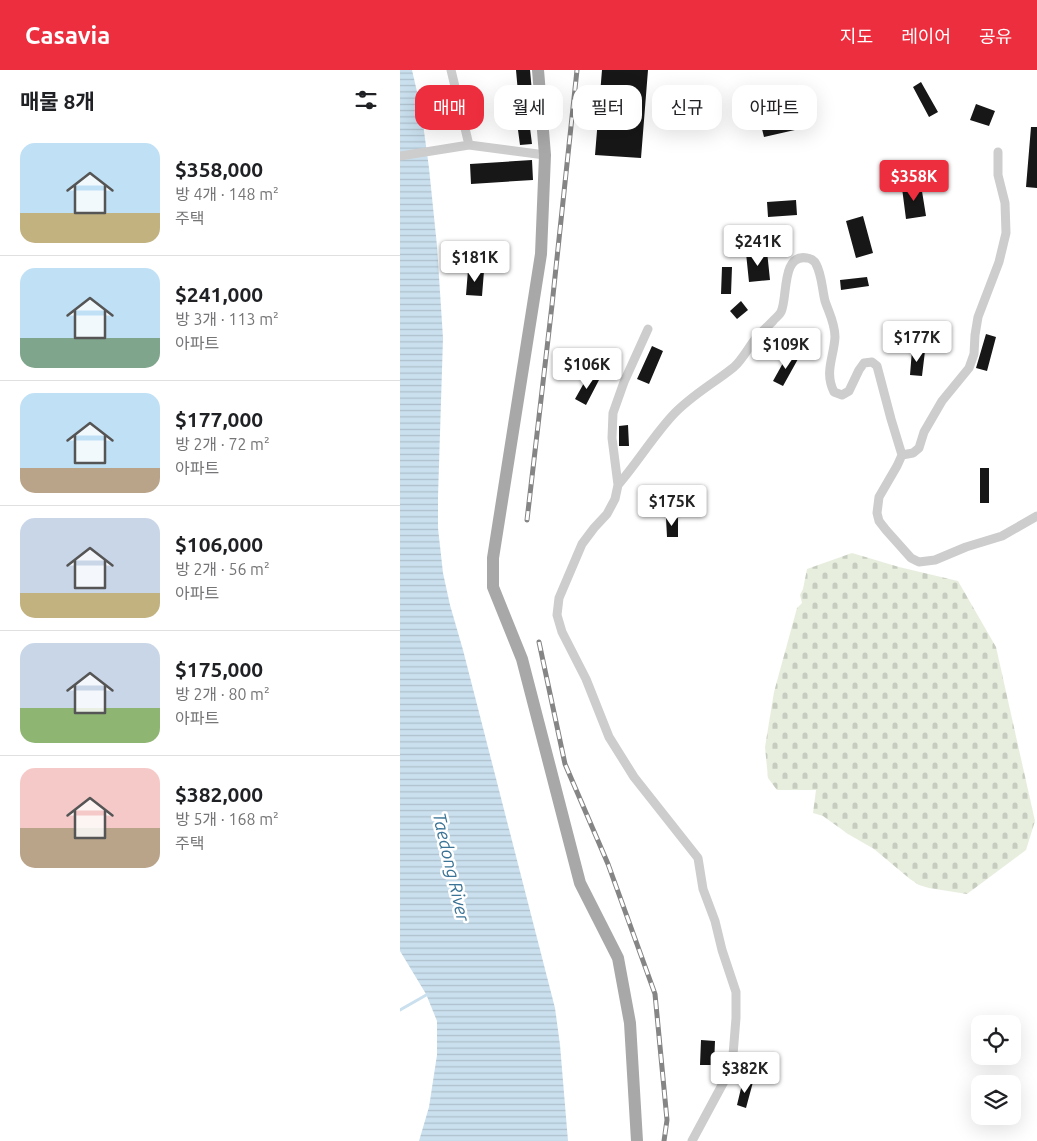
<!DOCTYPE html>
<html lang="ko">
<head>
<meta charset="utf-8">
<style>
	body { margin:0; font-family:Ubuntu,"Noto Sans KR",sans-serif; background:#f6f6f6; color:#202124; height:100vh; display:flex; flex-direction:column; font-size:19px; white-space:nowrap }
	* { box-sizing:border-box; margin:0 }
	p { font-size:16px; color:#757577 }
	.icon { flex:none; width:28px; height:28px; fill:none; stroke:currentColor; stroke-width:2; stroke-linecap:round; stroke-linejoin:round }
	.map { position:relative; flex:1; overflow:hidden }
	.sheet { display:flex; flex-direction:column; background:#fff; width:400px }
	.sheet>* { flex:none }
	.guide { position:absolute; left:15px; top:15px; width:475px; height:45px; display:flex; gap:10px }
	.fabs { position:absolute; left:571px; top:945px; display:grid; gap:10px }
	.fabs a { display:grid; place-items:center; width:50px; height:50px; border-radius:10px; background:#fff; box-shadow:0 5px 20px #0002; font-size:25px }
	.price { position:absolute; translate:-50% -42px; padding:0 11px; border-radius:5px; background:#fff; color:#222; font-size:16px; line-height:32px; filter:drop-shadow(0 1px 2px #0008) }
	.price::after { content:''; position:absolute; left:50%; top:30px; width:15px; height:11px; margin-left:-8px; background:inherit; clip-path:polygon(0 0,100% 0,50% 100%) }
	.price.on { background:#ec2e3e; color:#fff }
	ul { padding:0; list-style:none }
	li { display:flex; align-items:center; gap:15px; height:125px; padding:0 20px }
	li+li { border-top:1px solid #e0e0e0 }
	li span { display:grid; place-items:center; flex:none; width:140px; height:100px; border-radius:15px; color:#555 }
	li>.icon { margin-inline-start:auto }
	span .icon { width:60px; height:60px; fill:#fffc; stroke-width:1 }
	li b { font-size:21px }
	h2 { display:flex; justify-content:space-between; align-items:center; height:60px; padding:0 20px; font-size:21px }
	.chip { padding:0 18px; border-radius:15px; background:#fff; box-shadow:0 5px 20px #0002; font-size:18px; line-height:45px }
	.chip.on { background:#ec2e3e; color:#fff }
	header { display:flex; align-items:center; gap:30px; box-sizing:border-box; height:70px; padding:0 25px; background:#ec2e3e; color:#fff }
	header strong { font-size:24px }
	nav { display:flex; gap:28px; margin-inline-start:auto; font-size:18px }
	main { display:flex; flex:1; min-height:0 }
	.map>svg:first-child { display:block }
</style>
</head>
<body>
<header>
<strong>Casavia</strong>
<nav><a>지도</a><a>레이어</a><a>공유</a></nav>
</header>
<main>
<section class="sheet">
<h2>매물 8개<svg class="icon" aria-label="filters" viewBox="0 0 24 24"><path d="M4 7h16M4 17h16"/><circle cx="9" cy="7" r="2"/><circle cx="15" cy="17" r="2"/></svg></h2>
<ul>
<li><span style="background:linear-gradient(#bfe0f5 70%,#c2b280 0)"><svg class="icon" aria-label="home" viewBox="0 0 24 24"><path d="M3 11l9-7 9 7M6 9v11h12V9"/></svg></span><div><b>$358,000</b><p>방 4개 · 148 m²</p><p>주택</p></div></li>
<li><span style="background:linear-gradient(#bfe0f5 70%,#7fa58c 0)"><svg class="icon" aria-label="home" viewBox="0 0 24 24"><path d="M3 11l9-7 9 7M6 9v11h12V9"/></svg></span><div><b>$241,000</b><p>방 3개 · 113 m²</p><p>아파트</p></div></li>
<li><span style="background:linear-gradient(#bfe0f5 75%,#b9a48a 0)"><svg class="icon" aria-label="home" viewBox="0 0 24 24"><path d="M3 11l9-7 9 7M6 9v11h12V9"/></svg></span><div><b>$177,000</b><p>방 2개 · 72 m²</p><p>아파트</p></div></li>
<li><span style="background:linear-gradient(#c9d6e8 75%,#c2b280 0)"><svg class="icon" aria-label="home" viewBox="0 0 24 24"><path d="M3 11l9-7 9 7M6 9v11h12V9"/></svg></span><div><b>$106,000</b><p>방 2개 · 56 m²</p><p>아파트</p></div></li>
<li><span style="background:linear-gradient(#c9d6e8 65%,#8fb573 0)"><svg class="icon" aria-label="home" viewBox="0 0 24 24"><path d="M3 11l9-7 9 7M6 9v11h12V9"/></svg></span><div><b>$175,000</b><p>방 2개 · 80 m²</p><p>아파트</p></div></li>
<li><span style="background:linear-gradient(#f6c9c9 60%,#b9a48a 0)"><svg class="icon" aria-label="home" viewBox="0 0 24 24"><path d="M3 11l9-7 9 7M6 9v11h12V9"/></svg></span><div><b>$382,000</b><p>방 5개 · 168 m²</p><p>주택</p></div></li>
</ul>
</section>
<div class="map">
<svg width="637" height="1071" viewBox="0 0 637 1071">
	<defs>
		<pattern id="cemetery-stones" width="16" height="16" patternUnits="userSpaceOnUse" patternTransform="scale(1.25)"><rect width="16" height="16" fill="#e7eede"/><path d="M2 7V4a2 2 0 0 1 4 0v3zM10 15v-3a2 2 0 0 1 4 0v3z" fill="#c6ccbf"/></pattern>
		<pattern id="water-rules" width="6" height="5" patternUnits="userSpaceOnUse" patternTransform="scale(1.25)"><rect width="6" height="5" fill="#cae0ee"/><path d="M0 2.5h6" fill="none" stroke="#aec0cc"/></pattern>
	</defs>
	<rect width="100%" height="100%" fill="#fff"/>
	<path fill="url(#cemetery-stones)" d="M452,483L499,497L558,511L596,577L635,751L626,780L567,824L529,818L519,815L510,809L474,779L448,764L423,746L413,743L416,720H377L368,708L365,677L374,622L397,538L402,533L400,525L403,519L407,499Z"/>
	<path fill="url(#water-rules)" d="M0,0H12L21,39L29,98L37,176L43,268L38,427V458L43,503L50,535L63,580L155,938L160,975L168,1071H19L29,1037L37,985V951L26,924L0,881Z"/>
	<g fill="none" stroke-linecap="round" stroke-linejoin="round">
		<path stroke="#cae0ee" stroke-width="3" d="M0,940L28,924"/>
	</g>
	<path fill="#171717" d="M116,0H130L133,33L127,34L132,74L120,75L116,45H120Z
		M202,0H248L241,88L195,85Z
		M521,12L538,42L529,47L513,17Z
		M576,34L595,41L589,56L570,50Z
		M405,44L408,57L364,67L361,55Z
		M631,57H637V118L626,117Z
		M132,90L133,110L71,114L70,94Z
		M521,115L526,146L506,149L502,118Z
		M396,130L397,145L368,147L367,132Z
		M463,146L473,183L456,188L446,151Z
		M367,181L370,210L349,212L346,183Z
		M322,197H332L331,224H321Z
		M68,200L84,201L82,226L66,225Z
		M467,207L469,216L441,220L440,210Z
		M341,231L348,240L337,249L330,241Z
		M586,264L596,267L587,301L576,298Z
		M252,276L263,281L249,314L237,309Z
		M512,280L525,281L522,306L510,305Z
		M388,284L398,289L383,316L373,311Z
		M189,304L199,310L186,335L175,329Z
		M228,355L229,376H219V356Z
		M580,398H589V433H580Z
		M266,448H278V467H267Z
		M301,970L315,971L314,995H300Z
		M343,1010L353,1012L346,1038L337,1035Z"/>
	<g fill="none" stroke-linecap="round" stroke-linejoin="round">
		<path stroke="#cdcdcd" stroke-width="9" d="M51,0L69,75L145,85
			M0,86L69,75
			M248,259L224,312L213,343L212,368L218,415L215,429L207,444L194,458L182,474L159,528L157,545L162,562L186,609L209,667L234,707L298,788L303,819L315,851L322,880L336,922V948L333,985L328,1004L292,1071
			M502,385L513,383L519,378L524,362L542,331L569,298L574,284L575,265L578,247L599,192L606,163L605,133L598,105V82
			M218,415C237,393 252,368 272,346C290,326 313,314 334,297C343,289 349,276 357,267C362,261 368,256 373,251C375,248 379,246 381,242C388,228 381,183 407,188C410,188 415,191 416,194C422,205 422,219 425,231C429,243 435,253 435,267C434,287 424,302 434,322L442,325L449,321L459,300L464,293L472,292L477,296L491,349L502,385L497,396L479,427L477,443L479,451L486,460L511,488L519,492L535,490L566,477L602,466L637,446"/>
		<path stroke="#a8a8a8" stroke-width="12" d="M138,0L145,85L141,184L93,488V517L122,589L180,813L218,888L230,953L237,1071"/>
		<g stroke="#858585" stroke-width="5">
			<path id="rail" d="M127,450L152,235L177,0
				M139,572L165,694L208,794L255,924L267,1050L264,1071"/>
		</g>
		<use href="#rail" stroke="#fff" stroke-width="3" stroke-dasharray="9" stroke-linecap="butt"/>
	</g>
	<g text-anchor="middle" stroke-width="5" stroke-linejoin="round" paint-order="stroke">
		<g font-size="18" font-style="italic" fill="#3b7496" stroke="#fff">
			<text transform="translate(51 797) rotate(77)" y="6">Taedong River</text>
		</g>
	</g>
</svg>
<div class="fabs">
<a><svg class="icon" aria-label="locate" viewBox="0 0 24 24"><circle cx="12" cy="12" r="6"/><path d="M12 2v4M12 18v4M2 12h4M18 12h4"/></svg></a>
<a><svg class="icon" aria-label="layers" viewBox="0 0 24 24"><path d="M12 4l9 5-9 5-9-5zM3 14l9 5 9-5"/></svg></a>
</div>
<b class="price on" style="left:514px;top:132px">$358K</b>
<b class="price" style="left:358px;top:197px">$241K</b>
<b class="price" style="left:75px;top:213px">$181K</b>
<b class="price" style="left:517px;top:293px">$177K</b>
<b class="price" style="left:386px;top:300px">$109K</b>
<b class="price" style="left:187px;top:320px">$106K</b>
<b class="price" style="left:272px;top:457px">$175K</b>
<b class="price" style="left:345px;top:1024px">$382K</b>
<div class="guide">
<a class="chip on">매매</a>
<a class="chip">월세</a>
<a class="chip">필터</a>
<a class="chip">신규</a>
<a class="chip">아파트</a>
</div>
</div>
</main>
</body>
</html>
